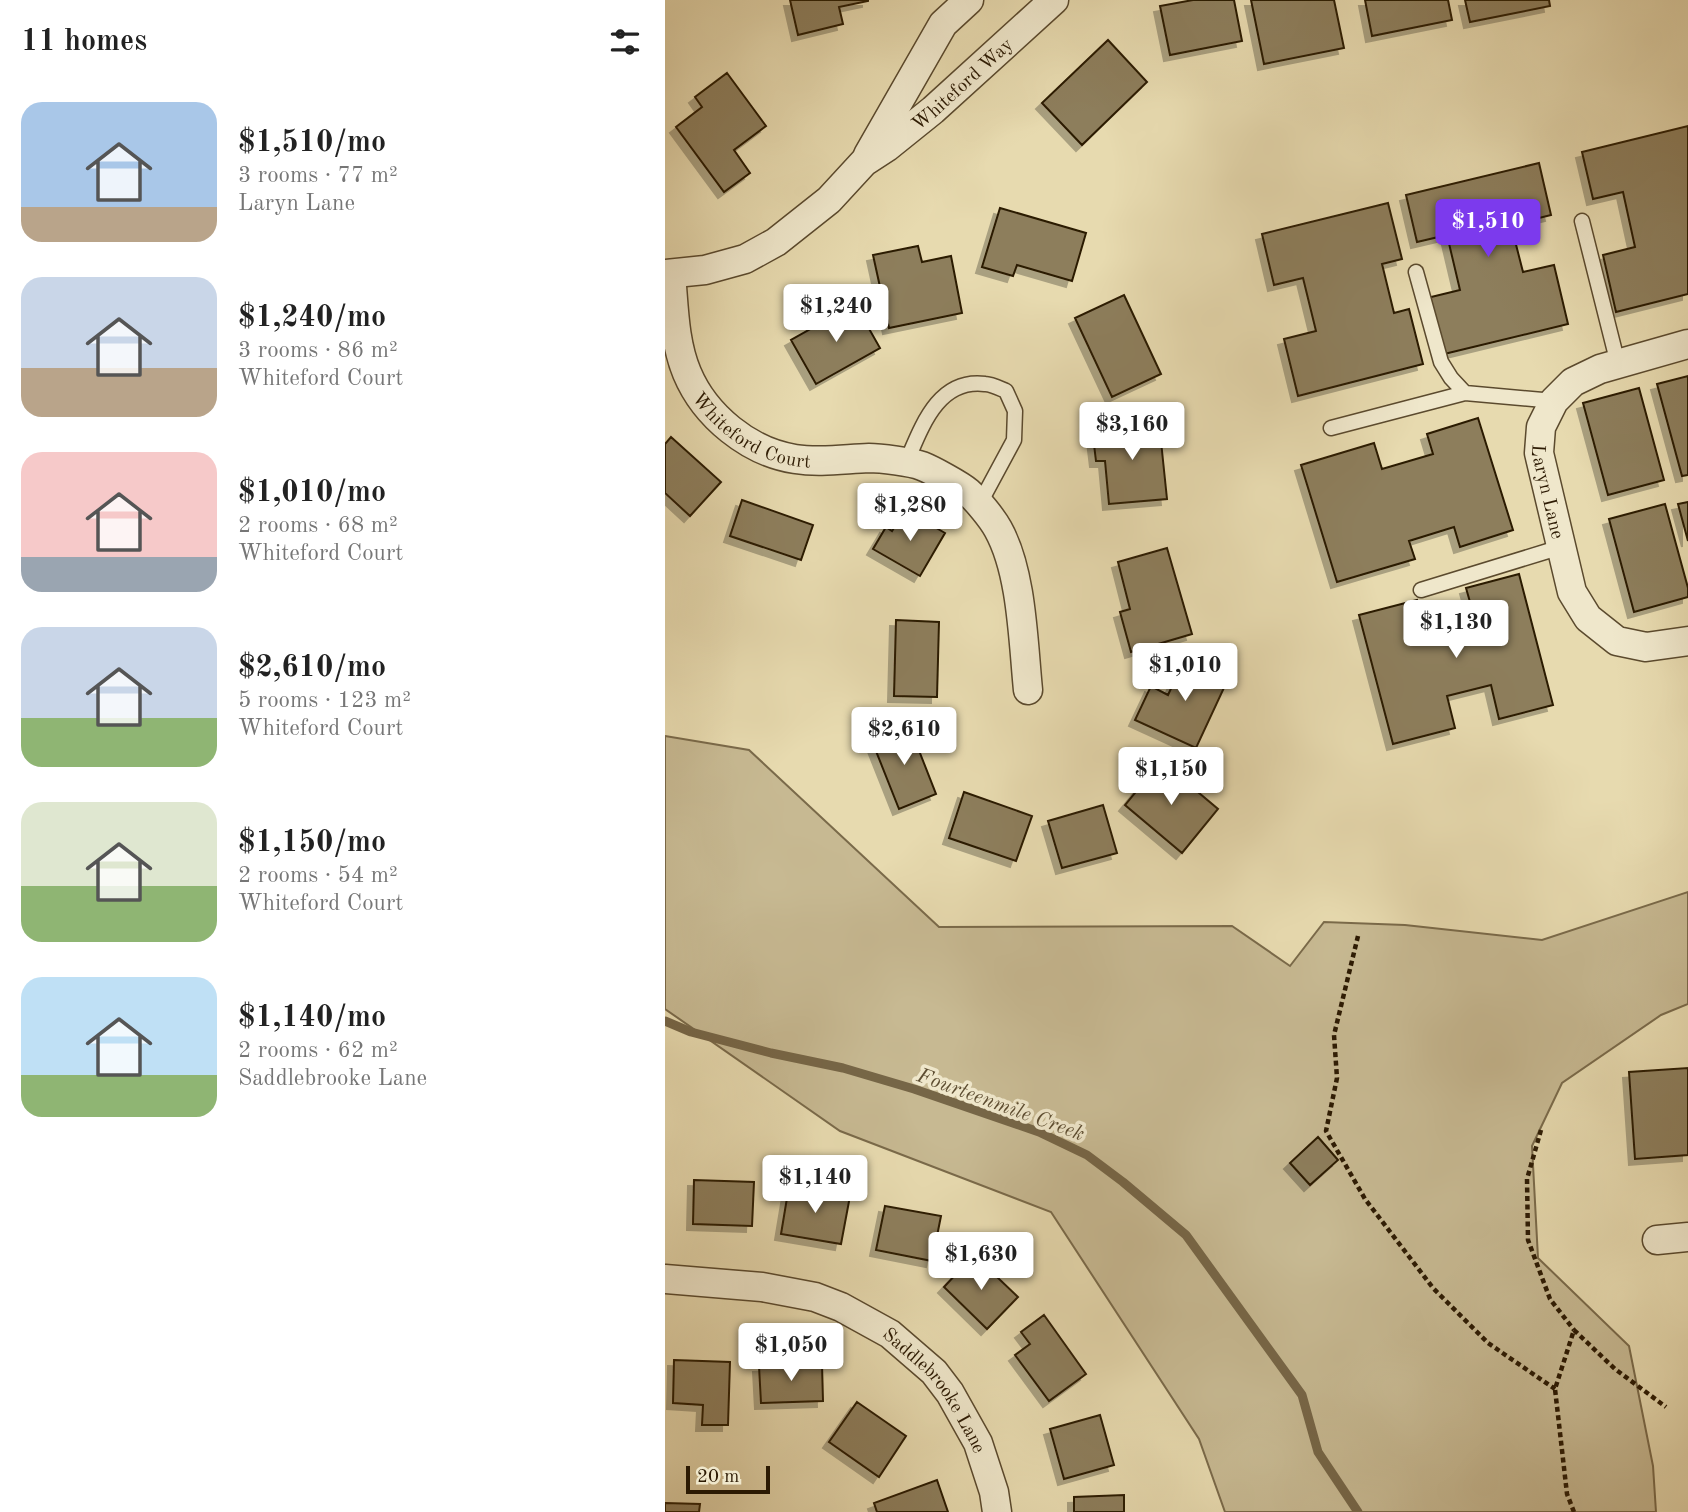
<!DOCTYPE html>
<html lang="en">
<head>
<meta charset="utf-8">
<style>
	body { margin:0; font-family:"Old Standard TT",serif; background:#f2f2f2; color:#222; height:100vh; display:flex; flex-direction:column; font-size:26px; white-space:nowrap }
	* { box-sizing:border-box; margin:0 }
	p { font-size:23px; color:#767676 }
	.icon { flex:none; width:38px; height:38px; fill:none; stroke:currentColor; stroke-width:2; stroke-linecap:round; stroke-linejoin:round }
	.map { position:relative; flex:1; overflow:hidden }
	.side { display:flex; flex-direction:column; background:#fff; width:665px }
	.side>* { flex:none }
	.scale { position:absolute; left:21px; bottom:18px; width:84px; box-sizing:border-box; padding-left:7px; border:4px solid #2c1a03; border-top:0; font-size:19px; line-height:24px; white-space:nowrap; color:#2c1a03; -webkit-text-stroke:5px #efe7cb; paint-order:stroke }
	.price { position:absolute; translate:-50% -60px; padding:0 16px; border-radius:7px; background:#fff; color:#222; font-size:23px; line-height:46px; filter:drop-shadow(0 2px 4px #0008) }
	.price::after { content:''; position:absolute; left:50%; top:42px; width:21px; height:16px; margin-left:-10px; background:inherit; clip-path:polygon(0 0,100% 0,50% 100%) }
	.price.selected { background:#7c3aed; color:#fff }
	ul { padding:0; list-style:none }
	li { display:flex; align-items:center; gap:21px; height:175px; padding:0 21px }
	li span { display:grid; place-items:center; flex:none; width:196px; height:140px; border-radius:21px; color:#555 }
	li>.icon { margin-inline-start:auto }
	span .icon { width:84px; height:84px; fill:#fffc; stroke-width:1 }
	li b { font-size:30px }
	h2 { display:flex; justify-content:space-between; align-items:center; height:84px; padding:0 21px; font-size:30px }
	main { display:flex; flex:1; min-height:0 }
	.map>svg:first-child { display:block }
</style>
</head>
<body>
<main>
<section class="side">
<h2>11 homes<svg class="icon" aria-label="filters" viewBox="0 0 24 24"><path d="M4 7h16M4 17h16"/><circle cx="9" cy="7" r="2"/><circle cx="15" cy="17" r="2"/></svg></h2>
<ul>
<li><span style="background:linear-gradient(#a9c7e8 75%,#b9a48a 0)"><svg class="icon" aria-label="home" viewBox="0 0 24 24"><path d="M3 11l9-7 9 7M6 9v11h12V9"/></svg></span><div><b>$1,510/mo</b><p>3 rooms · 77 m²</p><p>Laryn Lane</p></div></li>
<li><span style="background:linear-gradient(#c9d6e8 65%,#b9a48a 0)"><svg class="icon" aria-label="home" viewBox="0 0 24 24"><path d="M3 11l9-7 9 7M6 9v11h12V9"/></svg></span><div><b>$1,240/mo</b><p>3 rooms · 86 m²</p><p>Whiteford Court</p></div></li>
<li><span style="background:linear-gradient(#f6c9c9 75%,#9aa5b1 0)"><svg class="icon" aria-label="home" viewBox="0 0 24 24"><path d="M3 11l9-7 9 7M6 9v11h12V9"/></svg></span><div><b>$1,010/mo</b><p>2 rooms · 68 m²</p><p>Whiteford Court</p></div></li>
<li><span style="background:linear-gradient(#c9d6e8 65%,#8fb573 0)"><svg class="icon" aria-label="home" viewBox="0 0 24 24"><path d="M3 11l9-7 9 7M6 9v11h12V9"/></svg></span><div><b>$2,610/mo</b><p>5 rooms · 123 m²</p><p>Whiteford Court</p></div></li>
<li><span style="background:linear-gradient(#dfe7d0 60%,#8fb573 0)"><svg class="icon" aria-label="home" viewBox="0 0 24 24"><path d="M3 11l9-7 9 7M6 9v11h12V9"/></svg></span><div><b>$1,150/mo</b><p>2 rooms · 54 m²</p><p>Whiteford Court</p></div></li>
<li><span style="background:linear-gradient(#bfe0f5 70%,#8fb573 0)"><svg class="icon" aria-label="home" viewBox="0 0 24 24"><path d="M3 11l9-7 9 7M6 9v11h12V9"/></svg></span><div><b>$1,140/mo</b><p>2 rooms · 62 m²</p><p>Saddlebrooke Lane</p></div></li>
</ul>
</section>
<div class="map">
<svg width="1023" height="1512" viewBox="0 0 1023 1512">
	<defs>
		<filter id="shadow"><feDropShadow dx="-6" dy="6" stdDeviation="0" flood-color="#0004"/></filter>
	</defs>
	<rect width="100%" height="100%" fill="#e7daaf"/>
	<filter id="stains"><feTurbulence type="fractalNoise" baseFrequency=".00286" numOctaves="4"/><feColorMatrix values="0 0 0 0 .2 0 0 0 0 .09 0 0 0 0 .02 0 0 0 .5 -.17"/></filter>
	<radialGradient id="worn" r=".72"><stop offset=".6" stop-color="#630" stop-opacity="0"/><stop offset="1" stop-color="#630" stop-opacity=".3"/></radialGradient>
	<path fill="#c7b992" stroke="#7a6a4a" stroke-width="2" d="M0,736L84,750L274,927L567,926L625,966L659,922L740,925L877,940L1023,892V1004L996,1015L897,1083L867,1146L873,1258L964,1346L988,1466L991,1512H560L534,1439L386,1212L175,1131L0,1009Z"/>
	<g fill="none" stroke-linecap="round" stroke-linejoin="round">
		<path stroke="#766647" stroke-width="9" d="M0,1021L26,1032L106,1053L178,1068L249,1089L374,1132L422,1155L458,1182L521,1235L637,1395L653,1452L693,1512"/>
	</g>
	<path fill="#8d7e5c" stroke="#2c1a03" stroke-width="2" filter="url(#shadow)" d="M125,0H203V1L174,7L178,24L133,35Z
		M528,0H569L577,41L505,55L495,6Z
		M586,0H669L679,48L599,64Z
		M700,0H783L787,20L707,36Z
		M800,0H884L885,6L805,22Z
		M443,40L482,82L417,145L377,103Z
		M62,73L101,126L69,150L85,173L59,192L11,127L37,107L30,97Z
		M1023,126V294L951,312L938,255L970,247L958,192L928,199L917,152Z
		M874,163L886,215L846,225L858,272L889,265L903,324L775,355L762,298L795,290L782,235L752,242L741,195Z
		M723,203L737,259L717,264L729,313L744,309L758,364L633,396L619,339L651,331L638,278L609,285L597,234Z
		M335,208L421,233L407,281L352,265L348,276L317,267Z
		M253,246L257,262L286,256L297,313L224,328L208,255Z
		M459,295L496,374L447,397L410,318Z
		M190,304L215,348L151,384L126,340Z
		M1023,376V475L1017,476L992,384Z
		M974,388L999,480L943,495L918,403Z
		M813,418L848,530L795,547L789,527L744,541L750,559L672,582L636,465L709,443L717,469L768,454L762,434Z
		M494,422L502,499L444,504L440,461H431L427,428Z
		M6,437L56,482L25,516L0,493V444Z
		M77,500L148,525L136,560L65,536Z
		M1023,502V541L1013,504Z
		M1000,504L1023,588V597L969,612L944,519Z
		M240,510L280,533L255,576L208,549L221,527L227,531Z
		M502,548L527,634L466,652L455,612L465,609L453,562Z
		M854,574L888,705L834,719L826,685L782,696L790,728L728,744L694,615L752,600L761,636L811,623L801,588Z
		M231,620L274,622L272,697L229,696Z
		M521,656L564,677L531,748L470,720L486,686L503,695Z
		M244,725L271,794L234,809L207,741Z
		M496,761L553,809L517,853L460,805Z
		M299,792L367,816L351,861L284,838Z
		M438,805L452,853L397,868L383,821Z
		M1023,1068V1155L970,1159L964,1072Z
		M653,1137L673,1160L645,1185L625,1163Z
		M29,1180L89,1182L87,1226L28,1224Z
		M124,1186L185,1196L176,1244L116,1234Z
		M220,1206L276,1216L267,1261L211,1250Z
		M309,1255L353,1297L322,1329L279,1287Z
		M379,1315L421,1374L384,1401L350,1355L365,1344L356,1332Z
		M9,1360L65,1362L63,1425H37L38,1405L8,1403Z
		M157,1364L158,1401L96,1403L94,1366Z
		M192,1402L241,1436L214,1477L164,1442Z
		M435,1415L449,1465L399,1479L385,1429Z
		M272,1480L283,1512H212L209,1503Z
		M459,1495V1512H409V1497Z
		M0,1503L35,1504L34,1512H0Z"/>
	<g fill="none" stroke-linecap="round" stroke-linejoin="round">
		<g stroke="#5b4a2e" stroke-width="17">
			<path id="lane" d="M917,221L953,364
				M751,272L776,362L786,378L800,393
				M666,428L800,393L889,401
				M241,463C256,429 272,378 320,384C326,384 334,388 341,391L350,411L349,440L314,505
				M756,590L896,547"/>
		</g>
		<g stroke="#5b4a2e" stroke-width="31">
			<g id="street">
				<path d="M203,155L278,24L304,0"/>
				<path id="s1" d="M0,274L40,270L80,259L111,242L164,200L199,162L222,147L268,110L389,0"/>
				<path id="s2" d="M6,274C9,307 9,342 22,373C40,416 84,452 130,459C155,463 179,459 204,458C215,458 247,462 257,466C267,470 295,485 303,492C312,500 327,518 333,529C357,572 358,640 363,690"/>
				<path id="s3" d="M1023,344L935,369L908,382L889,401L876,427L874,453L907,592L923,618L952,641L981,647L1023,641"/>
				<path d="M992,1240L1023,1237"/>
				<path id="s4" d="M0,1279L97,1287L150,1297L176,1307L225,1334L269,1372L285,1393L313,1443L329,1492L332,1512"/>
			</g>
		</g>
		<path stroke="#2c1a03" stroke-width="4.5" stroke-dasharray="5 3.5" stroke-linecap="butt" d="M693,936L669,1035L672,1078L661,1131L700,1199L768,1288L823,1343L890,1389
			M876,1130L862,1179L863,1240L885,1299L909,1330
			M909,1512L902,1494L890,1389L909,1330L950,1369L1001,1407"/>
		<use href="#lane" stroke="#efe7cb" stroke-width="14"/>
		<use href="#street" stroke="#efe7cb" stroke-width="28"/>
	</g>
	<g text-anchor="middle" stroke-width="7" stroke-linejoin="round" paint-order="stroke">
		<g font-size="19" fill="#2c1a03" stroke="#efe7cb">
			<text dy="7" stroke="none"><textPath href="#s1" startOffset="362">Whiteford Way</textPath></text>
			<text dy="7" stroke="none"><textPath href="#s2" startOffset="192">Whiteford Court</textPath></text>
			<text dy="7" stroke="none"><textPath href="#s3" startOffset="243">Laryn Lane</textPath></text>
			<text dy="7" stroke="none"><textPath href="#s4" startOffset="308">Saddlebrooke Lane</textPath></text>
		</g>
		<g font-size="21" font-style="italic" fill="#5d4d31" stroke="#efe7cb">
			<text transform="translate(336 1104) rotate(20)" y="7">Fourteenmile Creek</text>
		</g>
	</g>
	<rect width="100%" height="100%" filter="url(#stains)"/>
	<rect width="100%" height="100%" fill="url(#worn)"/>
</svg>
<div class="scale">20 m</div>
<b class="price selected" style="left:823px;top:259px">$1,510</b>
<b class="price" style="left:171px;top:344px">$1,240</b>
<b class="price" style="left:467px;top:462px">$3,160</b>
<b class="price" style="left:245px;top:543px">$1,280</b>
<b class="price" style="left:791px;top:660px">$1,130</b>
<b class="price" style="left:520px;top:703px">$1,010</b>
<b class="price" style="left:239px;top:767px">$2,610</b>
<b class="price" style="left:506px;top:807px">$1,150</b>
<b class="price" style="left:150px;top:1215px">$1,140</b>
<b class="price" style="left:316px;top:1292px">$1,630</b>
<b class="price" style="left:126px;top:1383px">$1,050</b>
</div>
</main>
</body>
</html>
